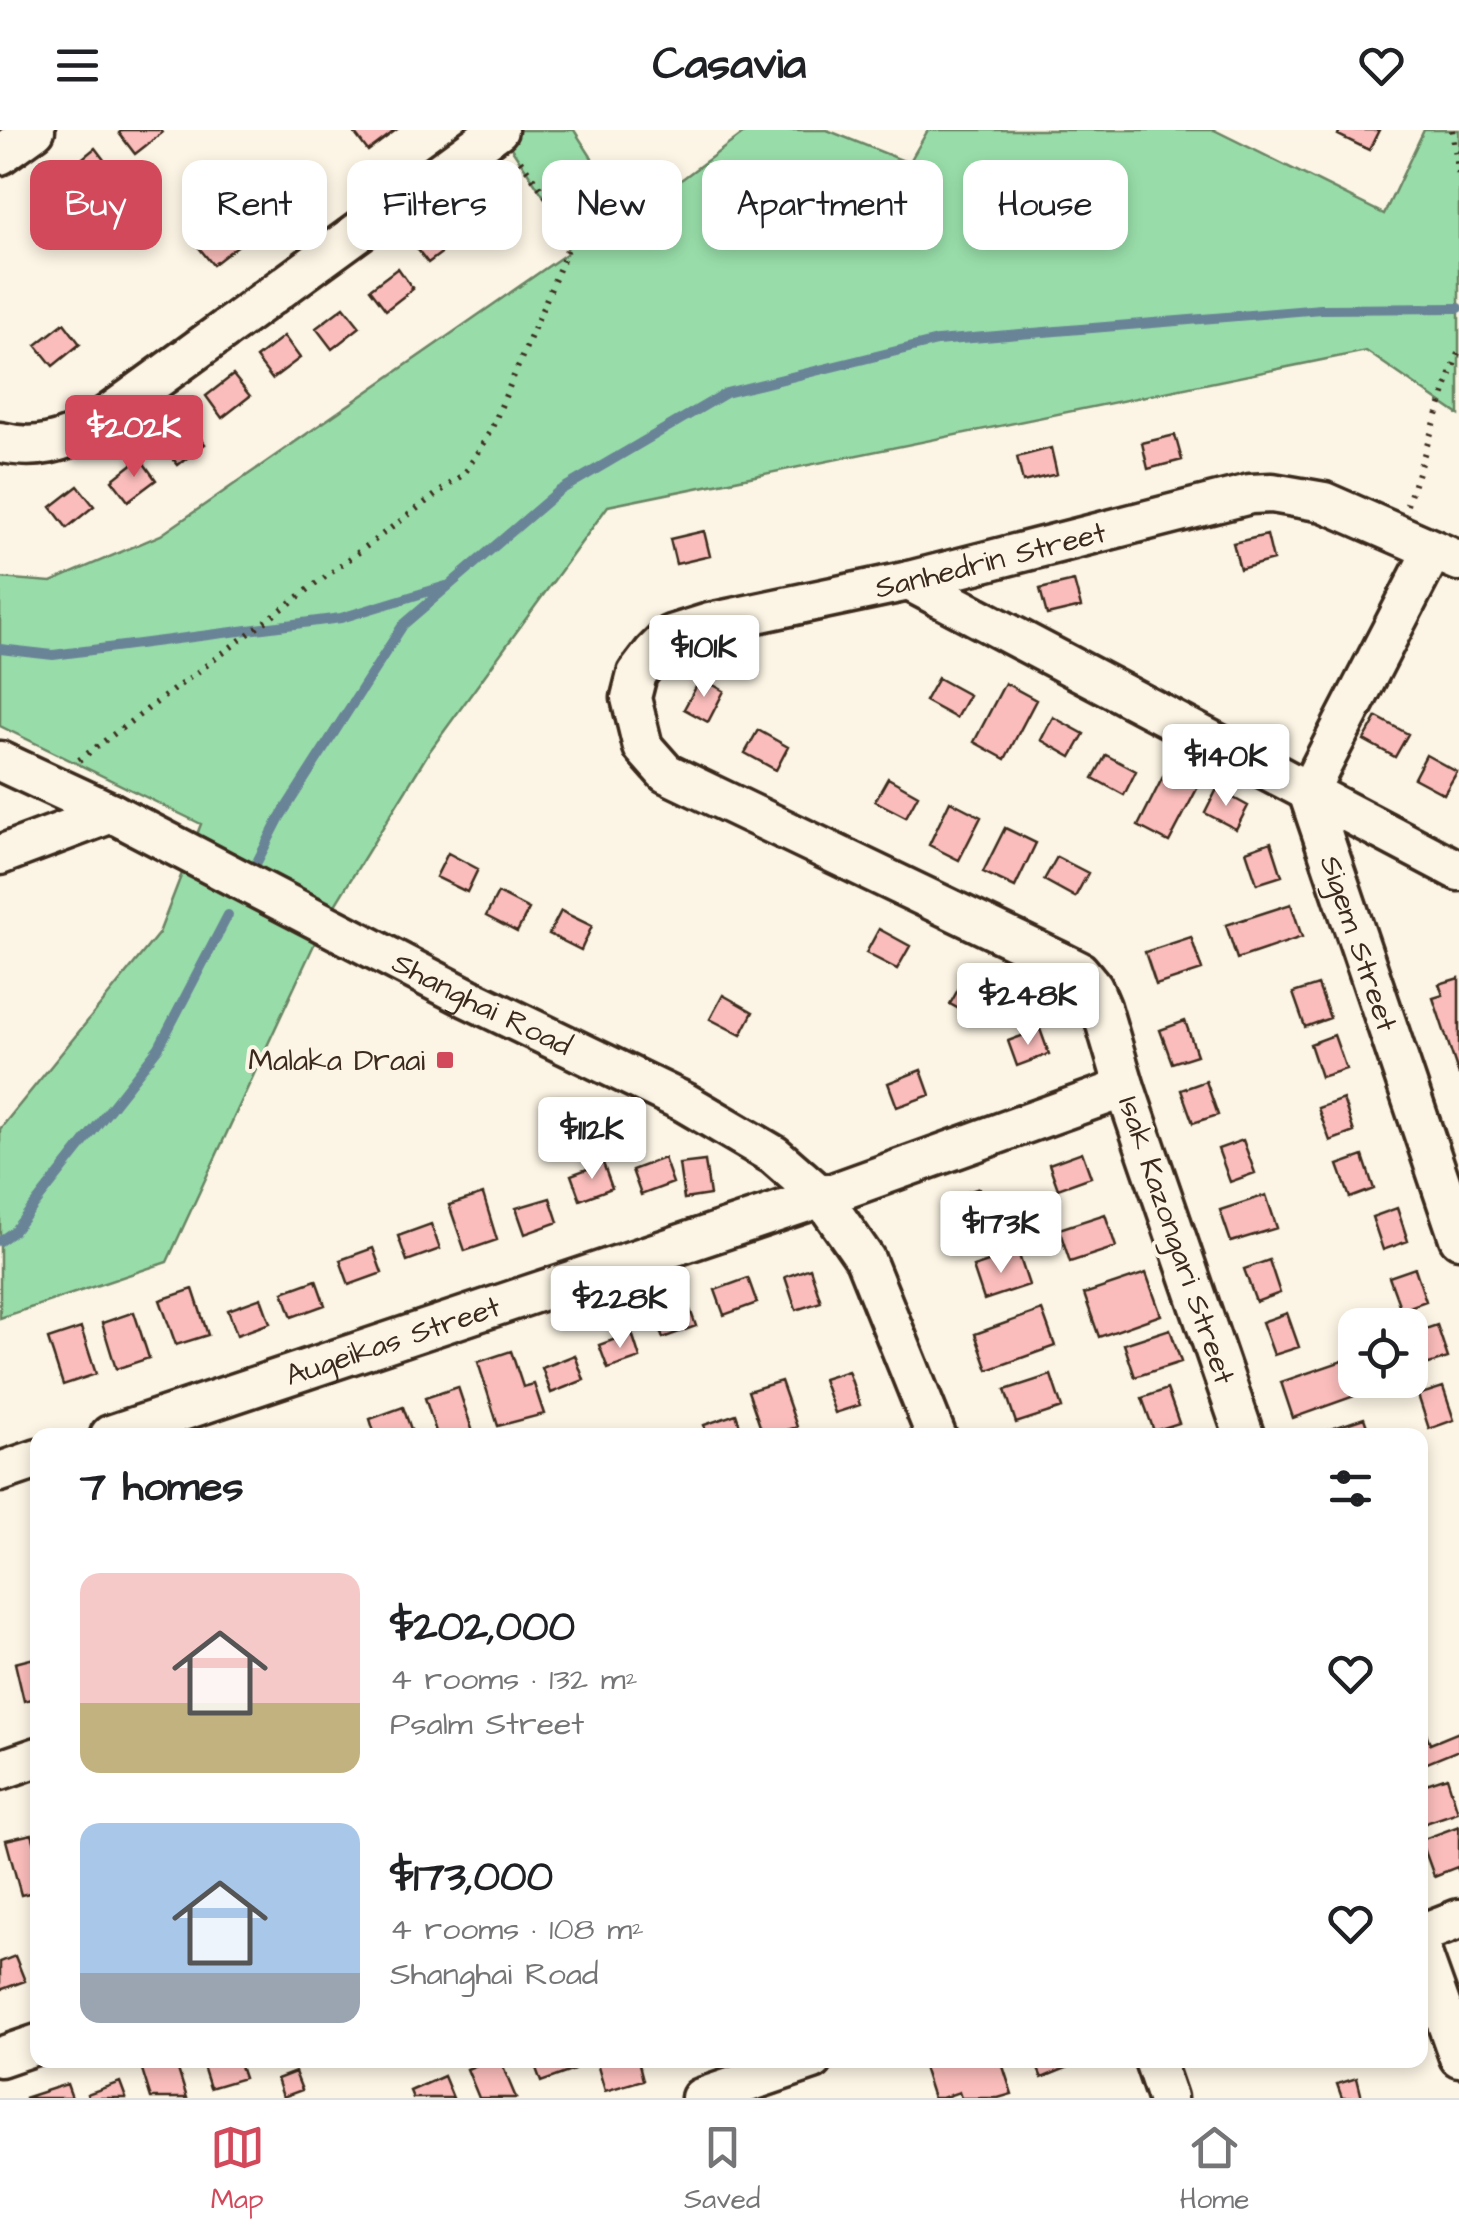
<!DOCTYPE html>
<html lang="en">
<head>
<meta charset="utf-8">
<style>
	body { margin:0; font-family:"Architects Daughter",sans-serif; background:#f2f2f2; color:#202124; height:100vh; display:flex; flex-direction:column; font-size:38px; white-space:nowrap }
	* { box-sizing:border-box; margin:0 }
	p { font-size:32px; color:#757577 }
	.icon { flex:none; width:55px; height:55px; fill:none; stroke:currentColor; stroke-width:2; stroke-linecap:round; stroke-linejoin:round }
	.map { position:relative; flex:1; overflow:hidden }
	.panel { position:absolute; left:30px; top:1298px; width:1398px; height:640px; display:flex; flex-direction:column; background:#fff; border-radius:20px; box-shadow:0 5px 15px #0003 }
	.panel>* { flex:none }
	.hud { position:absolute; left:30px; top:30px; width:1400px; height:90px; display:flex; gap:20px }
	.fabs { position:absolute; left:1338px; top:1178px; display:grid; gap:20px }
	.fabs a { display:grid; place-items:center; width:90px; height:90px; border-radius:20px; background:#fff; box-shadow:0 5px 15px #0003; font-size:50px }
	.price { position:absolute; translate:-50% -85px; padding:0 22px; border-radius:10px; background:#fff; color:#222; font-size:32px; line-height:65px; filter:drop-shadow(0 2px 5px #0008) }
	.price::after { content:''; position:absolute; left:50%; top:60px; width:30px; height:22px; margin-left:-15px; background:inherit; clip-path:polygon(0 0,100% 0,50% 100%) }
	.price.active { background:#d1495b; color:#fff }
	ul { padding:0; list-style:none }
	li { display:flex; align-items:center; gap:30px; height:250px; padding:0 50px }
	li span { display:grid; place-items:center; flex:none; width:280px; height:200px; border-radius:20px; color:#555 }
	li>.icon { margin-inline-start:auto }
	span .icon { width:120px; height:120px; fill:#fffc; stroke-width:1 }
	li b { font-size:42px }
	h2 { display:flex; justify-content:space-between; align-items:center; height:120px; padding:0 50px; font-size:42px }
	.pill { padding:0 35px; border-radius:20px; background:#fff; box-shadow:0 5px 15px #0003; font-size:35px; line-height:90px }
	.pill.active { background:#d1495b; color:#fff }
	header { display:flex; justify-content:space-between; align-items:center; height:130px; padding:0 50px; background:#fff; font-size:45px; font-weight:800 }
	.tab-bar { display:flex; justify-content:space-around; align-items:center; height:140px; border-top:2px solid #e0e0e0; background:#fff; font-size:28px; color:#757577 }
	.tab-bar a { display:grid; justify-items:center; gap:5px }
	.tab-bar .active { color:#d1495b }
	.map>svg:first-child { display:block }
</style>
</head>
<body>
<header><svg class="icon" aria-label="menu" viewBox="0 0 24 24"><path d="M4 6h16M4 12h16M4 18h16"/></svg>Casavia<svg class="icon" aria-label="heart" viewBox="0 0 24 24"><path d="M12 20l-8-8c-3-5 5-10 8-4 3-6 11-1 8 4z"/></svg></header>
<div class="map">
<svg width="1459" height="1968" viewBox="0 0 1459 1968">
	<rect width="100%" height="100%" fill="#fcf5e5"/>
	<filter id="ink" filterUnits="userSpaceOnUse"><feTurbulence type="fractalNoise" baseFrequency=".01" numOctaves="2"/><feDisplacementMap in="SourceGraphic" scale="20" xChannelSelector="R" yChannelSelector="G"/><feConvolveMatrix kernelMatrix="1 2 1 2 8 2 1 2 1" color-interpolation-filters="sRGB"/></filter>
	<g filter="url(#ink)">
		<path fill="#98dda9" stroke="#6a8464" stroke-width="2.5" d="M499,0H574L630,88L748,0H827L909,33L928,0H1214L1384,84L1424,0H1459V285L1366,221L608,376L429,622L324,793L167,1132L0,1188V999L159,803L201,694L0,596V448L51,452L161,405L566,124L570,105Z"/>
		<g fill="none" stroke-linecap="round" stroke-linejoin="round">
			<path stroke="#6a8497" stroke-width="10" d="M0,519L53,525L341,488L446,456
				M257,732L280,687L403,495L559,361L726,263L937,211L1321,179L1459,178
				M0,1111L14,1101L159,917L228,785"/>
		</g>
		<path fill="#fabdbb" stroke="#3b2a1e" stroke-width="2.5" d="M122,0H160L162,3L135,24L119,3Z
			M352,0H396L368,21Z
			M1340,0H1379L1369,20L1338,5Z
			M95,18L111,39L84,61L68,40Z
			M488,57L504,78L476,100L460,79Z
			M440,91L456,112L428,133L412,112Z
			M225,92L240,114L213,135L196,114Z
			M398,138L413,159L386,180L370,159Z
			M344,177L360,197L332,219L316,198Z
			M64,193L80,214L53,236L36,215Z
			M284,206L300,228L272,249L256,228Z
			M233,245L250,266L222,288L206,266Z
			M189,293L205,314L178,335L161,314Z
			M1175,305L1182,330L1148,339L1142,313Z
			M1051,318L1057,344L1023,352L1017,327Z
			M140,328L156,350L128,371L112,350Z
			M78,356L94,376L67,398L51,377Z
			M704,401L710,426L676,434L670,409Z
			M1267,405L1273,430L1240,439L1233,413Z
			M1074,451L1081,477L1047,485L1040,459Z
			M701,548L724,561L708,592L684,579Z
			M938,548L969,565L956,588L925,571Z
			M1005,553L1036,570L1005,629L974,612Z
			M1053,587L1084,604L1071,627L1041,610Z
			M1377,587L1408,604L1395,627L1364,610Z
			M758,600L788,617L776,640L745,623Z
			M1106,625L1136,641L1124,665L1093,648Z
			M1426,625L1457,642L1444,664L1414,648Z
			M1168,637L1200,653L1169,712L1138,696Z
			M888,648L918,665L906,687L875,671Z
			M1217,659L1248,676L1236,699L1205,683Z
			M950,671L981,687L959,730L929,715Z
			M1005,698L1036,713L1015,757L983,742Z
			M1271,712L1282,746L1257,754L1246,721Z
			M448,723L478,739L467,762L436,747Z
			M1057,727L1088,743L1075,767L1044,750Z
			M498,763L529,779L517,802L486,786Z
			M1291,774L1302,807L1237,829L1226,795Z
			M561,781L592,796L581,820L549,804Z
			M879,799L910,816L897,839L866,823Z
			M1191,807L1202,840L1156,855L1145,822Z
			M1459,848V945L1433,868L1443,865L1439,854Z
			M963,851L993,868L981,891L950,874Z
			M1318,855L1330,888L1305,897L1293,863Z
			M723,865L753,882L741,905L710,889Z
			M1185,891L1197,925L1172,933L1160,900Z
			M1040,899L1049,924L1017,936L1008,911Z
			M1334,905L1346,939L1321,947L1310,914Z
			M921,940L930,965L897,977L888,953Z
			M1206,951L1218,985L1193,993L1181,960Z
			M1343,969L1354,1002L1330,1011L1318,978Z
			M1243,1010L1255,1043L1230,1052L1218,1019Z
			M1082,1022L1091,1047L1058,1059L1049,1034Z
			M1363,1026L1374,1059L1350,1068L1338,1035Z
			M664,1028L673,1053L641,1065L632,1040Z
			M705,1031L710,1065L684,1069L679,1034Z
			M603,1033L612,1058L580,1070L571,1045Z
			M979,1058L988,1082L955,1095L946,1070Z
			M483,1064L497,1110L465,1121L449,1075Z
			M1266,1065L1277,1098L1231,1112L1220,1080Z
			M550,1068L558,1092L525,1104L516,1078Z
			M1397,1078L1408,1111L1383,1120L1372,1087Z
			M1105,1084L1116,1117L1070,1132L1059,1099Z
			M431,1094L440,1119L407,1131L398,1106Z
			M373,1118L382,1143L349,1155L340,1130Z
			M1018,1122L1029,1155L984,1170L973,1137Z
			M1269,1130L1280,1163L1256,1172L1244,1139Z
			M810,1138L821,1172L796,1180L785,1147Z
			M1415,1138L1426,1171L1401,1180L1389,1147Z
			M1146,1143L1161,1185L1099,1207L1084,1164Z
			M748,1148L757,1173L724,1185L715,1160Z
			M316,1150L325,1175L292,1187L283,1162Z
			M193,1159L208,1205L176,1215L160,1170Z
			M261,1168L270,1193L237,1205L228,1180Z
			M687,1171L696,1196L663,1208L654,1183Z
			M1042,1180L1055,1216L988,1240L975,1204Z
			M134,1182L149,1228L116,1239L102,1193Z
			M1287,1183L1299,1217L1274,1225L1262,1192Z
			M1437,1195L1448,1228L1410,1240V1204Z
			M81,1198L96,1244L63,1255L48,1209Z
			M1170,1199L1181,1232L1135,1247L1124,1214Z
			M632,1203L640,1228L608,1239L599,1215Z
			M511,1221L523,1257L534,1254L544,1284L498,1296L478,1232Z
			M575,1225L584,1250L551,1263L542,1238Z
			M1348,1229L1360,1264L1293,1288L1281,1252Z
			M848,1241L860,1275L835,1283L823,1249Z
			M1051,1245L1062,1278L1016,1293L1005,1260Z
			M781,1251L797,1297L771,1305H763L748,1261Z
			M458,1257L473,1302L465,1305H437L425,1268Z
			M1443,1257L1454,1290L1429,1299L1418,1265Z
			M1167,1259L1179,1293L1154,1301L1142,1268Z
			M403,1277L412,1302L403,1305H375L370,1289Z
			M736,1284L743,1305H707L704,1295Z
			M1364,1288L1370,1305H1319V1303Z
			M38,1527V1567L24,1571L15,1533Z
			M1424,1597L1430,1614L1459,1602V1620L1420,1636V1599Z
			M1447,1647L1458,1682L1420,1695V1656Z
			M1459,1696V1742L1457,1737L1434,1746L1421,1710Z
			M32,1704L38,1725V1761L21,1765L6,1710Z
			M15,1826L25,1851L0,1860V1832Z
			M149,1930H175L187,1968H151L140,1933Z
			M201,1930H238L244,1948L210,1958Z
			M489,1930H500L516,1968H479L467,1939Z
			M533,1930H570L574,1940L541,1952Z
			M596,1930H638L643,1950L605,1961Z
			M1001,1930L1012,1964L998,1968H961L959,1962L942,1968H933L921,1931Z
			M1034,1930H1080L1081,1932L1042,1948Z
			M295,1942L302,1960L283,1967L277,1949Z
			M444,1946L453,1968H413L410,1961Z
			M1357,1948L1362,1968H1342L1337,1954Z
			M120,1952L126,1968H88L87,1964Z
			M67,1954L72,1968H24Z"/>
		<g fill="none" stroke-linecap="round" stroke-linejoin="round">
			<g stroke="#3b2a1e" stroke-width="45">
				<g id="minor">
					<path d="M0,25L35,0"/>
					<path d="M0,312C35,321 63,313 94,295L498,0"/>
					<path id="s1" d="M1433,420L1308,662L1459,1108"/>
					<path d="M909,451L1459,741"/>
					<path id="s2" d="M0,631L112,683L468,868L684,972L774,1025L822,1067L865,1129L936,1305"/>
					<path d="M0,725L112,683"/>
					<path id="s3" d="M110,1305L822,1067L1125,958"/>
					<path id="s4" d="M1244,1305L1125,958L1101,877L1093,858L1079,841L1061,832L666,643L643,617L631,568L637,544L653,523L671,505L709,493L909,451L1250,364L1272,363L1324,372L1459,431"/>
					<path d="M0,1342L38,1329"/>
					<path d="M0,1640L38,1627"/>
					<path d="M1420,1804L1459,1789"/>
					<path d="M1420,1818L1459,1927"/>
					<path d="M0,1927L38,1914"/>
					<path d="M1154,1930L1167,1968"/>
					<path d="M701,1968L813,1930"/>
				</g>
			</g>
			<path stroke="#3b2a1e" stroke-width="6" stroke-dasharray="2.5 8" stroke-linecap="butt" d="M1452,0L1459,47
				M1407,375L1459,220
				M79,630L465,343L491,300L566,123L570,105L568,97L517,26"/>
			<use href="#minor" stroke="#fcf5e5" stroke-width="38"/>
		</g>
	</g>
	<rect fill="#d1495b" stroke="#fcf5e5" stroke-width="4" x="435" y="920" width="20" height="20" rx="5"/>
	<g text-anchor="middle" stroke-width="8" stroke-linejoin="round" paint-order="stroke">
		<g font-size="30" fill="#3b2a1e" stroke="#fcf5e5">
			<text dy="10" stroke="none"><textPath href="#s4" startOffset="1442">Sanhedrin Street</textPath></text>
			<text dy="10" stroke="none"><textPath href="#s1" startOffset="432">Sigem Street</textPath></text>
			<text dy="10" stroke="none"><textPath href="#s2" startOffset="540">Shanghai Road</textPath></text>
			<text transform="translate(1177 1110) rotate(71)" y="10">Isak Kazongari Street</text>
			<text dy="10" stroke="none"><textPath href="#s3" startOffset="298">Augeikas Street</textPath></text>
		</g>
		<g font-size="30" fill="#3b2a1e" stroke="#fcf5e5" text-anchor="end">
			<text x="425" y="940">Malaka Draai</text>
		</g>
	</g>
</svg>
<div class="fabs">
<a><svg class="icon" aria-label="locate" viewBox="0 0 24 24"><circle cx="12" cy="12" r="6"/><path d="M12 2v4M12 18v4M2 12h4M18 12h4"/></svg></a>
</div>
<b class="price active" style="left:134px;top:350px">$202K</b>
<b class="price" style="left:704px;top:570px">$101K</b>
<b class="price" style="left:1226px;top:679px">$140K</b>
<b class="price" style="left:1028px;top:918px">$248K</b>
<b class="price" style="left:592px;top:1052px">$112K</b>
<b class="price" style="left:1001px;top:1146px">$173K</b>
<b class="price" style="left:620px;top:1221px">$228K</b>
<div class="hud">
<a class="pill active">Buy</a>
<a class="pill">Rent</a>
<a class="pill">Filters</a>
<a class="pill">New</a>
<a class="pill">Apartment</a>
<a class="pill">House</a>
</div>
<section class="panel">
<h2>7 homes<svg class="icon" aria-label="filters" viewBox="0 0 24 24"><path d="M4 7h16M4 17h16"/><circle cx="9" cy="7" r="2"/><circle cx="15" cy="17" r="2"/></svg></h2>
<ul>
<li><span style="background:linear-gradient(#f6c9c9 65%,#c2b280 0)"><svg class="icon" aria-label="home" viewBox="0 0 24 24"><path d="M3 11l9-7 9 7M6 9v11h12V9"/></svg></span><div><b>$202,000</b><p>4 rooms · 132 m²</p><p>Psalm Street</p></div><svg class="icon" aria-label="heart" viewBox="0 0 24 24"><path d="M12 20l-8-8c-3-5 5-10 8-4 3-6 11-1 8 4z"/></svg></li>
<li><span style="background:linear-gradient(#a9c7e8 75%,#9aa5b1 0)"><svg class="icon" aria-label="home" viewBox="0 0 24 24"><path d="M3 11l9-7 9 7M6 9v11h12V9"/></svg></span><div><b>$173,000</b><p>4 rooms · 108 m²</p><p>Shanghai Road</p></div><svg class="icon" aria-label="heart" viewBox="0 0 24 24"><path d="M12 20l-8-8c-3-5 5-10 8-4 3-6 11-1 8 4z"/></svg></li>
</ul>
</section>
</div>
<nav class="tab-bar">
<a class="active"><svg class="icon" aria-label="map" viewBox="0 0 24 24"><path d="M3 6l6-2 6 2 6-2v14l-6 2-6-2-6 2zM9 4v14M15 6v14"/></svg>Map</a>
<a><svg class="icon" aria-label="saved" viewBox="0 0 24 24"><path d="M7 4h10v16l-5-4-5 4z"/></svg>Saved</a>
<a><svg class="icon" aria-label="home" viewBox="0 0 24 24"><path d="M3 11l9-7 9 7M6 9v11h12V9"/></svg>Home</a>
</nav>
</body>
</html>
